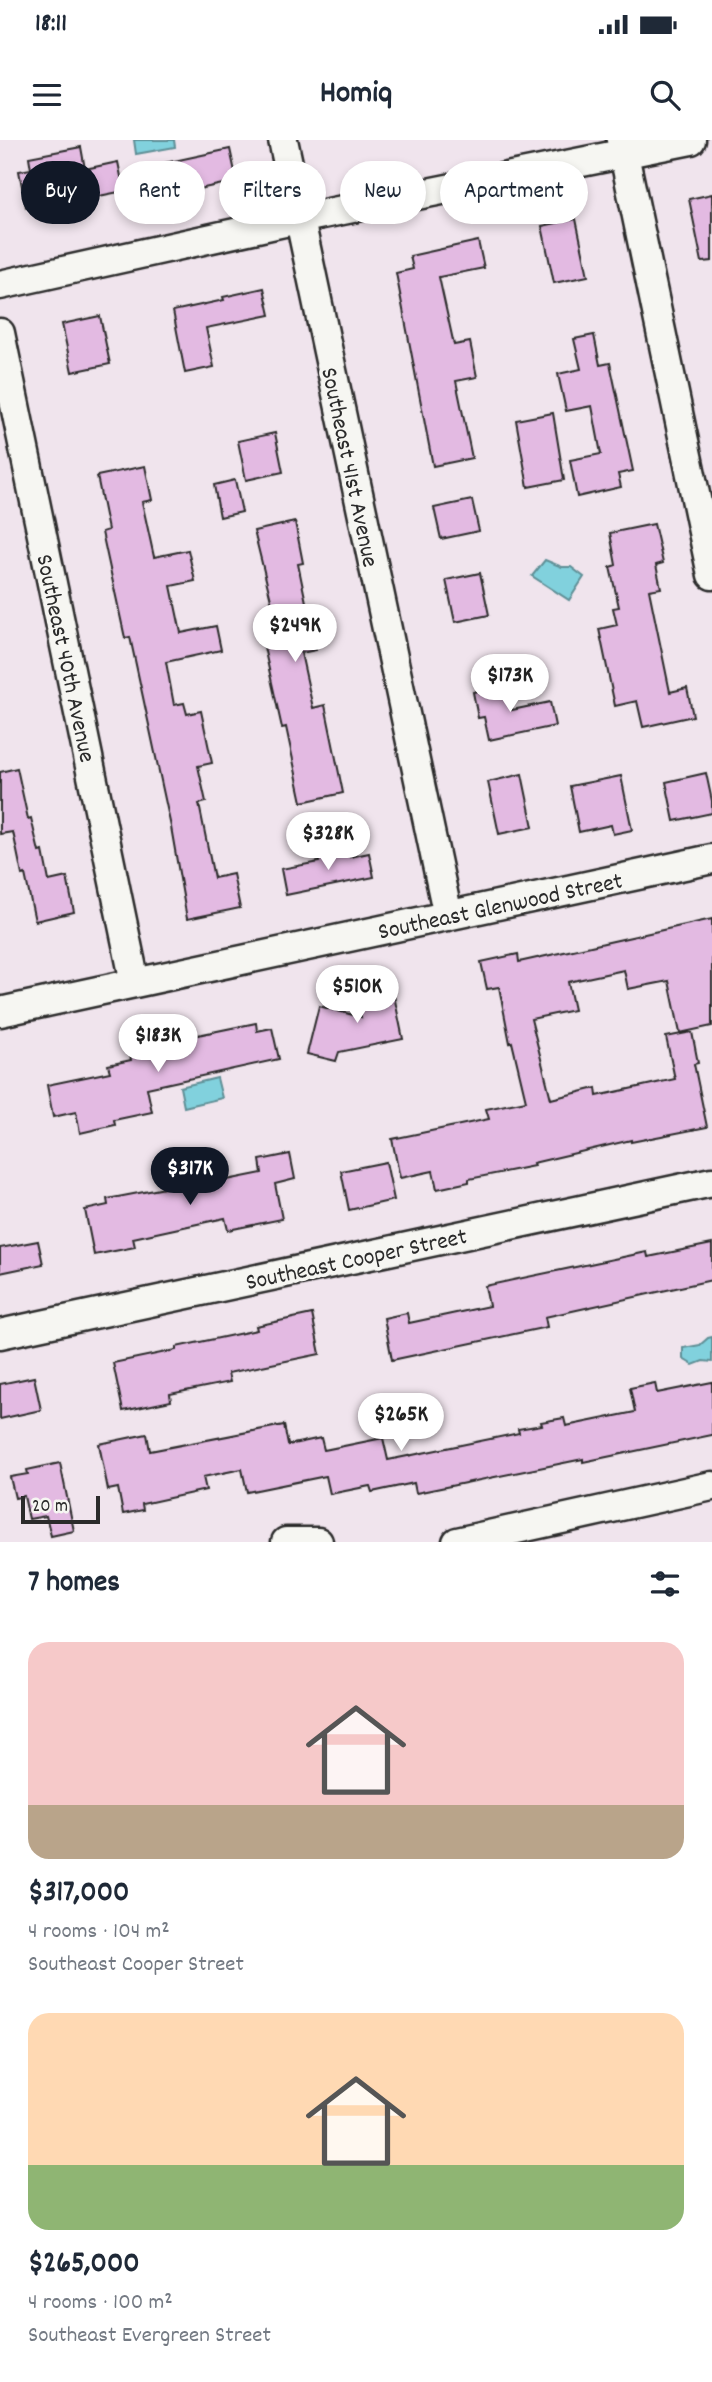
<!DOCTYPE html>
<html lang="en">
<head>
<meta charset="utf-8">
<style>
	body { margin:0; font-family:Dekko,sans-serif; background:#f2f2f3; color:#1f2937; height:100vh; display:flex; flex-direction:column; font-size:26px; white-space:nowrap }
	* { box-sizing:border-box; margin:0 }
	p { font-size:23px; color:#747a83 }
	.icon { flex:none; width:38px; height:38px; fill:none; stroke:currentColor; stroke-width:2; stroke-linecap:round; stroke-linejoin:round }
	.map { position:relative; height:1402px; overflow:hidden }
	.side { display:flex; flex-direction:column; background:#fff; flex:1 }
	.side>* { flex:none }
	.guide { position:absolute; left:21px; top:21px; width:670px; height:63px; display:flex; gap:14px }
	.scale { position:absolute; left:21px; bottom:18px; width:79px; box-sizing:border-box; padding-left:7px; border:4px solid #2b2b2b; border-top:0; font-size:19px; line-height:24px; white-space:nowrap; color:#2b2b2b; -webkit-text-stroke:5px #f6f6f2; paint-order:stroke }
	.price { position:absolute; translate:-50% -60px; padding:0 16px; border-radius:24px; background:#fff; color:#222; font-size:23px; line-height:46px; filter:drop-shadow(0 2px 4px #0008) }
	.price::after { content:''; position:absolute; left:50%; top:42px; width:21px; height:16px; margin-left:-10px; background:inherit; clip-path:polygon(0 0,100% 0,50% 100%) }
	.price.selected { background:#111827; color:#fff }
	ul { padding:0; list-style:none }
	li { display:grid; align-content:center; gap:14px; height:371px; padding:0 28px }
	li span { display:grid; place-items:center; height:217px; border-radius:21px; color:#555 }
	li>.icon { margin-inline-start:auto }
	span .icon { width:126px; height:126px; fill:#fffc; stroke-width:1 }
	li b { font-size:30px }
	h2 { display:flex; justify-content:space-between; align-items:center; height:84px; padding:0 28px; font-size:30px }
	.pill { padding:0 24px; border-radius:32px; background:#fff; box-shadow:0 4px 10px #0003; font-size:24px; line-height:63px }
	.pill.selected { background:#111827; color:#fff }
	.status { display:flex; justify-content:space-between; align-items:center; height:49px; padding:0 35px; background:#fff; direction:ltr }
	.status svg { height:19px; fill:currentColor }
	header { display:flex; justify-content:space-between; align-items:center; height:91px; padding:0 28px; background:#fff; font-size:32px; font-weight:800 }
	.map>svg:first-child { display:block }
</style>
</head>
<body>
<div class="status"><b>18:11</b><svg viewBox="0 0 49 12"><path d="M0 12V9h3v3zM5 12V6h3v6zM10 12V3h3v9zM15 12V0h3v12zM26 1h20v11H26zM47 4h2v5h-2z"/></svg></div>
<header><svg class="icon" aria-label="menu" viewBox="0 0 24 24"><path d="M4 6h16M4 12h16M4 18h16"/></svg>Homiq<svg class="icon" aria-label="search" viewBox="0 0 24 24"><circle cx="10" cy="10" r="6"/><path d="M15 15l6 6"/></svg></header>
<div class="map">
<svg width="712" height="1402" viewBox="0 0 712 1402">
	<rect width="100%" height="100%" fill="#f0e4ed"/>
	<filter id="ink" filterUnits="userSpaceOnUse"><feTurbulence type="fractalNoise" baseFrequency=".0143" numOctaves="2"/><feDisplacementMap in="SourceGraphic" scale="14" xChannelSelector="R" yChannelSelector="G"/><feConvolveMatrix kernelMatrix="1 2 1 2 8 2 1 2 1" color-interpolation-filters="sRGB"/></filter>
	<g filter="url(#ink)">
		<path fill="#81d1dd" stroke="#5f8f96" stroke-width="2" d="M134,0H174L175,7L136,14Z
			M545,420L562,427H571L584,437L569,460L532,436Z
			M217,938L222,958L184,967L180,947Z
			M712,1197V1222L703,1221L693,1225L683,1219V1208L700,1205L708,1198Z"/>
		<path fill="#e3bae2" stroke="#2b2b2b" stroke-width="2" d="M81,7L85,29L118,22L124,51L84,59V55L26,67L19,31L31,29L29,17Z
			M230,9L237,41L166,56L160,24Z
			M712,54V121L702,122L689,59Z
			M576,79L588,136L554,143L542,86Z
			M478,101L484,128L439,137L454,205L470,202L477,237L456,241L472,318L433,326L396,133L413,129L410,116Z
			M264,148L270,175L206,188L214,227L185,233L173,171L224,160L223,157Z
			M100,176L110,224L72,232L62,184Z
			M594,195L600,225L610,223L633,331L618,334L621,347L577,357L570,320L601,314L592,266L566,271L558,234L581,229L574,199Z
			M553,273L564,340L528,347L516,280Z
			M275,293L283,332L246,340L238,301Z
			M145,326L152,360L142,362L154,417L188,410L195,441L171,446L181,493L216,486L221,510L166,522L174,565L184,563L187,574L201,571L212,623L198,626L206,662L199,664L214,738L233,734L240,768L187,779L171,687L130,497L125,498L102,392L108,390L97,336Z
			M235,340L242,372L220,377L214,345Z
			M472,360L479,391L441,399L434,368Z
			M295,382L303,423L298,424L316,510L301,513L313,568L325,565L343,653L302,662L286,587L282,588L258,480L275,476L254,391Z
			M654,384L663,423L656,425L661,448L649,450L670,552L687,548L693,576L643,587L637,561L615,566L599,489L617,485L613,468L619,467L610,427L616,425L610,393Z
			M480,433L489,475L455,482L446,440Z
			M507,545L512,570L550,562L555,586L489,600L484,577L478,578L473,552Z
			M17,628L28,679L31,678L39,712L43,711L49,741L67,737L74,772L35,781L25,734L22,735L13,692L0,694V632Z
			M706,633L712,661V673L674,681L666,642Z
			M522,634L533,687L499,694L488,642Z
			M621,636L632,690L613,694L611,685L579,692L570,646Z
			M348,708L350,717L369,713L374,737L286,755L281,729L319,722L317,714Z
			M712,779V886L680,893L669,841L628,849L624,830L568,842L574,870L531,879L551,959L596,948L597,956L675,939L666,897L692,892L698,923L694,924L707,987L631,1002V1000L533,1023L534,1026L469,1039V1042L437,1049L433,1031L400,1038L392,999L489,979L486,969L526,961L512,902L510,903L499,847L487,849L481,822L518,814L519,822Z
			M392,846L403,899L339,912L336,921L307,914L319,866L361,877L356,853Z
			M256,883L257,891L272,888L279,919L147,948L152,972L114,980L115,985L80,993L76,972L53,977L47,945L110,932L108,925L131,920L128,906L153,901L154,904Z
			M290,1014L295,1039L275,1044L282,1079L228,1090L225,1078L133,1098L135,1107L94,1115L85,1070L108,1065L107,1059L186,1044L187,1048L262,1033L260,1020Z
			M386,1022L394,1060L349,1070L341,1031Z
			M38,1101L43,1124L0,1133V1108Z
			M712,1104V1140L545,1177L547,1187L392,1220L384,1178L407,1173L409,1183L489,1166L485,1146L647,1112L648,1117Z
			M312,1174L320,1214L228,1233L230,1242L170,1254L171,1261L123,1271L113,1223L176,1210V1207L257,1190L256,1186Z
			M34,1237L41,1270L0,1279V1244Z
			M712,1242V1295L583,1322V1319L416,1353L414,1343L372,1352L370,1346L330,1354L326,1336L247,1352L242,1329L203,1337L206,1350L142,1364L143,1370L123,1374L118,1348L108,1350L99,1304L147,1294L150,1311L284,1285L288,1305L321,1298L324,1310L383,1298L388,1320L519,1293L518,1289L542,1285L541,1282L564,1278L566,1286L635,1272L630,1248L655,1243L657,1253Z
			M60,1323L74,1391L51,1396L46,1376L29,1379L24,1356L15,1358L10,1337L28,1334L27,1330Z"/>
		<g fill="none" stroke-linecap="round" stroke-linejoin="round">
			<g stroke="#2b2b2b" stroke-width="33">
				<path id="street" d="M283,0L448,776
					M621,0L712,435
					M0,145L298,79L691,0
					M0,193L135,843
					M0,872L712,719
					M0,1194L712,1042
					M286,1402H318
					M457,1402L712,1346"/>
			</g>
			<use href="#street" stroke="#f6f6f2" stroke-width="28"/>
		</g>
	</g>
	<g text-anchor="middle" stroke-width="7" stroke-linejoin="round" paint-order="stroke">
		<g font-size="24" fill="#2b2b2b" stroke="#f6f6f2">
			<text transform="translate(351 327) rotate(78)" y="8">Southeast 41st Avenue</text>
			<text transform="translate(67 518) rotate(78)" y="8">Southeast 40th Avenue</text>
			<text transform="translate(500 765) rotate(-12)" y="8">Southeast Glenwood Street</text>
			<text transform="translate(356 1118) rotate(-12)" y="8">Southeast Cooper Street</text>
		</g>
	</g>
</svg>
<div class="scale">20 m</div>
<b class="price" style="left:295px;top:524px">$249K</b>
<b class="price" style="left:510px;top:574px">$173K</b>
<b class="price" style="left:328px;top:732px">$328K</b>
<b class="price" style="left:357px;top:885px">$510K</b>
<b class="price" style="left:158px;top:934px">$183K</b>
<b class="price selected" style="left:190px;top:1067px">$317K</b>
<b class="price" style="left:401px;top:1313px">$265K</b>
<div class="guide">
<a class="pill selected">Buy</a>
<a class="pill">Rent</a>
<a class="pill">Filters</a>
<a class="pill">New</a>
<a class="pill">Apartment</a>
</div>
</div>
<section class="side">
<h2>7 homes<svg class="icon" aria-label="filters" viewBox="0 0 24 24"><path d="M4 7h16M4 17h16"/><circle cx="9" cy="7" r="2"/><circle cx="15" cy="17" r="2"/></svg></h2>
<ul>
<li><span style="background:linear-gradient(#f6c9c9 75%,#b9a48a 0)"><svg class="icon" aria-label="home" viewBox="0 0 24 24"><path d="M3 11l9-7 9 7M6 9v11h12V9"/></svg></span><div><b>$317,000</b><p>4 rooms · 104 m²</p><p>Southeast Cooper Street</p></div></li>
<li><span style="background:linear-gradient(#ffd9b3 70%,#8fb573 0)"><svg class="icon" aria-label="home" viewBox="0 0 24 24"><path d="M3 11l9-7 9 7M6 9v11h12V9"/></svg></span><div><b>$265,000</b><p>4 rooms · 100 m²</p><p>Southeast Evergreen Street</p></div></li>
</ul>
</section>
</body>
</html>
